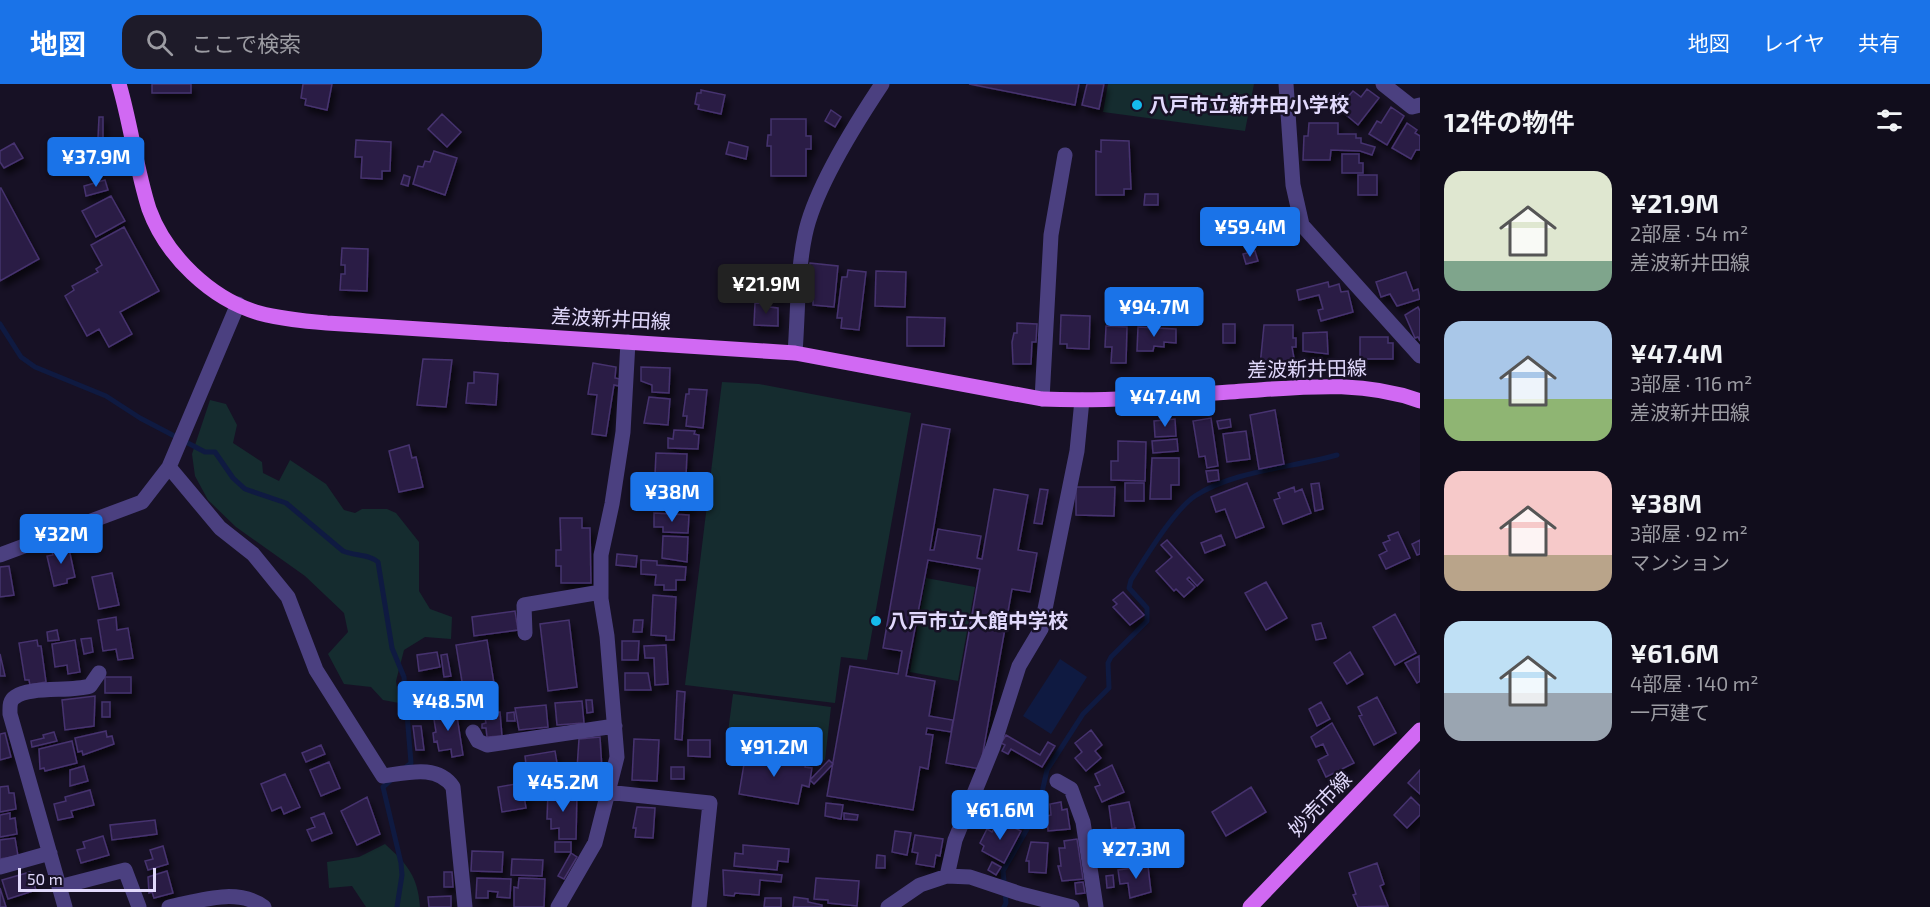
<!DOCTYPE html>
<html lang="ja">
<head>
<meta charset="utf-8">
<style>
	body { margin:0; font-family:"Exo 2","Noto Sans JP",sans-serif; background:#1e1b29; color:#f1f3f6; height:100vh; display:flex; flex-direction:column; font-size:22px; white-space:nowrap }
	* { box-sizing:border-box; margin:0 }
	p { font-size:20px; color:#9c9ca3 }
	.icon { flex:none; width:33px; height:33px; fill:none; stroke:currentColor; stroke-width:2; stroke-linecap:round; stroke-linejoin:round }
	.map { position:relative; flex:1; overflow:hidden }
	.details { display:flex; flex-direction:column; background:#110d1c; width:510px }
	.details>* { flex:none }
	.scale { position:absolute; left:18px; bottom:15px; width:138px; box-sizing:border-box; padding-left:6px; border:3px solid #e1d9fc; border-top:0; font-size:16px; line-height:21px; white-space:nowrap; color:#e1d9fc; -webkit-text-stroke:4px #171125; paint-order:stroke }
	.price { position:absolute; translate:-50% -51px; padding:0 14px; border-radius:6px; background:#1a73e8; color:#fff; font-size:20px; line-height:39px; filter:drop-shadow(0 2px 3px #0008) }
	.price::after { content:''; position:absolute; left:50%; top:36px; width:18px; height:14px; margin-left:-9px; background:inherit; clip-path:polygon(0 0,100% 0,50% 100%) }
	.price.current { background:#222; color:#fff }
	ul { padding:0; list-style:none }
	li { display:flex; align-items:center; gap:18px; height:150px; padding:0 24px }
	li span { display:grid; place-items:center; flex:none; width:168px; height:120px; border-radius:18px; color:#555 }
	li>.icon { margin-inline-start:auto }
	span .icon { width:72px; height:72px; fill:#fffc; stroke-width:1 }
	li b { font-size:26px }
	h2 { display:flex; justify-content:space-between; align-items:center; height:72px; padding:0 24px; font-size:26px }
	header { display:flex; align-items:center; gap:36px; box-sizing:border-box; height:84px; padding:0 30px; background:#1a73e8; color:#fff }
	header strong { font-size:28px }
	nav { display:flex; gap:33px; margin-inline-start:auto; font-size:21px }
	.search { width:420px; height:54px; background:#1e1b29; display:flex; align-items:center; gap:15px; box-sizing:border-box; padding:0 21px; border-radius:18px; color:#9c9ca3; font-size:22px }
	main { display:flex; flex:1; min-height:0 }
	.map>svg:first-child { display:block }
</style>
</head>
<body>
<header>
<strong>地図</strong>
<div class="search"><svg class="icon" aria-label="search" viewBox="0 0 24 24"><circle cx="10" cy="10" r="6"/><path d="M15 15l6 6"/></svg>ここで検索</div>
<nav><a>地図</a><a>レイヤ</a><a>共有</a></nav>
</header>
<main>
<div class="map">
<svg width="1420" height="823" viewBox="0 0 1420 823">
	<defs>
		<filter id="shadow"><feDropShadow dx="3.5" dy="6" stdDeviation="3" flood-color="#0009"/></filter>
	</defs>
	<rect width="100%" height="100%" fill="#171125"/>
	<path fill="#152c2f" d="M1108,0H1254L1245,47L1103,28Z
		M722,298L759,300L911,329L867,576L841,573L835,619L685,601Z
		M210,316L226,320L237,341L233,359L262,378L263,389L279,397L290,376L326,400L344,426L355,429L362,425H387L396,429L419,458V507L430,525L452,533L451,555L425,553L404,566L396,597L399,619L383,616L371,603L344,600L328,570L348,548L344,529L305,492L236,443L208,416L195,392L192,370Z
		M926,494L975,503L958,597L910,588Z
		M733,610L831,623L825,676L726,663Z
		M385,760C407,780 418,792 420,823H366L352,802L329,804L327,778L359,773Z"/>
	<path fill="#0f1a41" d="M1060,575L1087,593L1051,650L1023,632Z"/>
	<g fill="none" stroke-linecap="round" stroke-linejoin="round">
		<path stroke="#0f1a41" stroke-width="5" d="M0,240L21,273L35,283L106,312L140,334L205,368H215L233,394L245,405L286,419L343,467C354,472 369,470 378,478L392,564L404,593L411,679L405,684
			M391,696L383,703L401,779L402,791L397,823
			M1004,823L1006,819L1003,787L1038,726L1047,686L1083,630L1109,604L1108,579L1111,573L1147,537V524L1129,504L1131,496C1146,473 1173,427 1195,412C1235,386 1291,384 1337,371"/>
	</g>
	<path fill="#2b1f45" stroke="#46336f" stroke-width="1.5" filter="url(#shadow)" d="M152,0H191V9H152Z
		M303,0H332L327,26L305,21L306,15L301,14Z
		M969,0H1079L1075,21Z
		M1087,0H1104L1099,25L1082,21Z
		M1367,5L1379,14L1358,41L1332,19L1340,9L1346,15L1353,7L1361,13Z
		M701,6L725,11L721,30L698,25L699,21L695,20L697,9H701Z
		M1391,23L1404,32L1387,61L1369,50L1377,37L1381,39Z
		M831,26L841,33L835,43L825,37Z
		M442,30L461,48L447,63L428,45Z
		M99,33H103V54H98Z
		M771,35H806V52H811V65H806V92H771V62H767L768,51H771Z
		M1309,39H1338V50H1356V54H1361V59L1375,63L1372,71L1360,67L1331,66L1330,76H1303L1304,52H1308Z
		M1407,39L1417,46L1415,49L1420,52V66H1416L1411,75L1392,64Z
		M356,56L391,58L390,87H382V95L361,94L362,73H355Z
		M1101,56L1129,57L1131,105H1124V111H1096V67L1101,68Z
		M729,58L748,63L746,75L726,70Z
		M14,59L23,74L4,84L0,78V67Z
		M434,67L457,74L445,111L413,100L418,82L423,83L425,77L430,78Z
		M1342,70H1359V79H1363V89H1342Z
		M404,91L410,93L408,102L401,100Z
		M1358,91H1377V111H1358Z
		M105,96L108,106L86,112L84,102Z
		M1,104L39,175L0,197V104Z
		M1145,110H1158V121H1144Z
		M111,112L125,137L96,153L82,127Z
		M124,143L159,207L120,228L132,250L109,263L99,245L87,252L65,212L74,206L72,202L98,188L96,185L102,181L91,161Z
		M342,164L368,165L367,207L340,206L341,190H345V181H341Z
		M1255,167L1258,177L1246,180L1243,170Z
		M810,179L838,182L834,223L813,221V196L808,195Z
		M848,186L866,188L859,246L841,244L842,234H837L842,193H847Z
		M876,187L906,188L905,223L875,222Z
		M1406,188L1413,207L1418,205L1420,215L1397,222L1390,210L1381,213L1376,198Z
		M758,191L781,192L780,213L758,210Z
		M1328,198L1329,203L1339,200L1341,208L1348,207L1353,228L1321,237L1318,226L1323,225L1319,211L1299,216L1297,206Z
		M755,219L770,220V223L778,224V242L754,241Z
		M1418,223L1420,227V257L1418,253L1415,254L1405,231Z
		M1061,231L1090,232L1089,265L1067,264V260H1060Z
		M907,233L945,234L944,262H907Z
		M1017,239L1037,240L1036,258H1032L1031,280H1013L1012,258L1014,249H1017Z
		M1223,240H1235V259H1223Z
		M1264,241H1293V254H1296V263H1292L1295,280L1260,282Z
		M1106,242L1127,243L1126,279H1111L1112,263H1105Z
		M1138,243L1176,245V259L1164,258V263L1154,262L1153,267H1137Z
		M1327,248L1328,270L1303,267V249Z
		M1360,253H1388V259H1393V275H1360Z
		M423,275L452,276L446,323L417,321Z
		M593,279L616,283L615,294L620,295L619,302L614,301L606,352L592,350L597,311L588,310Z
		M641,283L670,284L669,309L652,308V301L641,297Z
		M474,288L498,290L496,321L466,319L468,299H474Z
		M689,305L707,306L703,344L686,342L687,332H683L686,310H689Z
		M649,313L670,315L668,341L644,339Z
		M1275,326L1284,380L1259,385L1250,331Z
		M1211,334L1218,382L1207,384L1205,372L1199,373L1193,337Z
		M1175,335L1176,352L1155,353L1154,337Z
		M1230,335L1231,343L1219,345L1217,337Z
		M922,340L950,345L930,466H934L938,445L981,452L977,474L982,475L994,405L1028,411L1018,466L1037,469L1030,508L1012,505L980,685L946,679L980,485L928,476L906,592L935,597L929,632L953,636L951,648L927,644L926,650L933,651L928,685L920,683L913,726L827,712L850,582L898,590L902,567L883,564Z
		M674,346L695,347L694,350L699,351L698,365L668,364V354L673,355Z
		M1246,347L1250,375L1227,378L1223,350Z
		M1177,355L1178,367L1153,369L1152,357Z
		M1118,357L1146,358L1145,397L1111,396V377H1118Z
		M409,361L412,374L416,373L423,403L399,408L389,367Z
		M656,369L687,370L686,392L655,391Z
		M1152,374H1179V401H1171V415H1150Z
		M1218,386L1219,396L1208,398L1206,387Z
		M1125,399H1144V417H1125Z
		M1247,399L1264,443L1236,454L1225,425L1216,428L1211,413Z
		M1319,399L1323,425L1315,427L1311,400Z
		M666,400L692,401L691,425L658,423L659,407H665Z
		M1076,403H1115L1114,432L1076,431Z
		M1294,403L1295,408L1302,405L1311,429L1283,440L1274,416L1280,414L1278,409Z
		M1040,405L1048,406L1042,440L1034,439Z
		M654,429L689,431L688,449L663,448V443H654Z
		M560,434H582V444H590L591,499H561V482H556V466H561Z
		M1398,448L1410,474L1386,485L1379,471L1387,467L1383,459L1390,456L1388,452Z
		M1221,451L1225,461L1205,469L1201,459Z
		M663,452L688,453L687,478L662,474Z
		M1167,456L1203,496L1197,502L1189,493L1187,495L1195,503L1184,513L1176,505L1174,507L1156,487L1172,473L1161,461Z
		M1420,456V470L1417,471L1412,460Z
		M68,460L75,493L67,495V499L54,502L47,472L53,471L51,464Z
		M617,470L637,472L636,483L616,481Z
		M641,476L657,477V481L686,483L685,496H676V506H664V501H655L656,491L641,490Z
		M9,482L14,511L0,513V483Z
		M112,489L119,521L99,525L92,493Z
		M1266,498L1287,534L1266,546L1245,509Z
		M1123,508L1144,531L1130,541L1113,523L1117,520L1113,516Z
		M653,511L676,513L674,556H666V552L651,551Z
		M515,527L518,546L474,552L472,533Z
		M1395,530L1416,569L1395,581L1373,543Z
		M116,533L117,546L128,544L133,574L118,576L116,565L103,567L98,536Z
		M569,536L577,603L548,607L540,540Z
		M634,536H643L642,548H633Z
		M1321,539L1326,554L1316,556L1312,541Z
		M57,546L59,556L48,557L47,548Z
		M91,554L93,568L84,570L81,555Z
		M37,556L38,562H41L46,598L30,601L29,596H25L19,559Z
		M75,556L80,588L68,590L67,581L55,583L52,560Z
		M487,556L497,618L466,622L456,561Z
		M622,557H639L638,576H622Z
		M666,561L668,600L655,601L654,574H645L644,562Z
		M437,568L440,583L419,587L417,571Z
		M1350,568L1363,590L1347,600L1334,579Z
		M0,570L5,592H0Z
		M447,570L451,592L444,593L441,571Z
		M1419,572L1420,597L1417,599L1405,579Z
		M625,589H648L651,606H625Z
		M105,593H131V609H105Z
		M677,607L685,608L682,656L675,655Z
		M95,612L94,642L65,646L62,616Z
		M1377,613L1396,649L1374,661L1359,632L1362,631L1358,623Z
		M586,616H592L593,628L587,629Z
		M582,617L584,639L557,641L555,619Z
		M102,618H110V633H102Z
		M1321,618L1330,635L1317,642L1309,625Z
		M546,621L548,643L519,646L515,624Z
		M456,626L463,671L452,673L451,665L439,667L437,657L434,658L433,649L436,648L433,629Z
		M500,628L502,652L487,653L486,644H482V640L486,639L484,629Z
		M514,628L515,637H507V629Z
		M1332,639L1354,679L1326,693L1318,676L1328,671L1323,660L1316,663L1311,653Z
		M413,642H421L424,666H416Z
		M1091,646L1102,661L1095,667L1101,674L1086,687L1075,674L1082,668L1075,659Z
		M106,647L107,653L112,652L114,660L83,671L82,667L78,668L75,654Z
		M54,648L57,657L32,663L31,657L44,654L43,651Z
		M5,649L11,673L0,676V650Z
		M1006,651L1040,671L1048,658L1055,662L1042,683L1011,665L1008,670L1002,667L1005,661L1001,659Z
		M600,653L602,685H577L579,655Z
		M634,655L659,656L657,697L632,696Z
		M688,656H710V673L688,672Z
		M72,657L77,679L45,687L44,684L40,685L39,665Z
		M321,661L325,670L306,678L302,669Z
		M555,667L558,685L527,690L525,672Z
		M746,668L806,678L805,683L812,684L809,703L802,701L798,720L739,710Z
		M829,676L833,680L814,700L810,696Z
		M329,678L340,704L321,712L310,686Z
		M1112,681L1124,708L1102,718L1095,703L1100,701L1095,690Z
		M84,682L88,697L70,702V686Z
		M671,683H684V695H671Z
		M1420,686V710L1408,699Z
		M285,690L300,723L284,730L281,723L272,727L261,700Z
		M527,698L529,711L524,712L526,724L502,728L498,703Z
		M8,702L9,709H14L16,725L0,728V703Z
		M1251,703L1266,728L1226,752L1212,728Z
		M90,706L94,721L71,727L73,733L58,736L54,720L66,717L65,713Z
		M548,707H577L576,755H559V744L551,745V735H547Z
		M367,713L380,750L357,761L341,727Z
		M1411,713L1420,722V731L1407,744L1394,731Z
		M1061,718L1062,726L1067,725L1070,745L1048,747L1047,732L1051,731L1050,720Z
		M1129,718L1135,744L1117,748L1116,744L1112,745L1109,722Z
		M826,719L843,721L841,735L825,732Z
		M637,723L655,724L653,754L635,753L636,744H633Z
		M10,729V735L15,734L17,750L0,753V731Z
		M324,729L332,749L312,757L307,746L315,743L311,734Z
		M844,729L858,731L857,736L844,735Z
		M155,736L157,750L112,756L110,741Z
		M1003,738L1021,747L1004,779L982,767L984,762L980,759L987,745L992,748L995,742L1000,744Z
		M895,747L911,749L907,771L892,768Z
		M915,751L943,755L940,772L936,771L934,783L916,780L918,769L912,768Z
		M1141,751L1144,776L1126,778L1125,773H1121L1119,754Z
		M103,752L109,771L81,779L77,766L85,764L83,758Z
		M15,754L18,772L0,775V756Z
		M1077,755L1083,795L1062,797L1058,782H1061L1059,764H1065L1064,757Z
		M555,758H571V768H555Z
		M1031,758L1048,759L1046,789L1029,788V777H1026Z
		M743,761L789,765L788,778L778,777L777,786L734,782L735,769L743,770Z
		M163,762L168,780L148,786L145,777L153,775L150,766Z
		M472,767L503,768L502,788L471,787Z
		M571,769L577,773L564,795L558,792Z
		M877,771L885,772V784H876Z
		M512,775L543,776L542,792L511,791Z
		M992,778L1001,783L996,791L988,786Z
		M1377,779L1384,800L1380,802L1388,822L1358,823L1353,811L1356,810L1349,789Z
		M1148,782L1151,808L1130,814L1128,799L1120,800L1118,786Z
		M723,786L782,791L781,798L760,796L759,811L735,809L734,812L724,811Z
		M167,787L173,809L154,814L152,808L149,809L148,793Z
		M30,788L36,806L8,815L2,796Z
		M444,788H452L453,803H444Z
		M1113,791L1114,803L1107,804L1106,792Z
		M477,794L511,795L510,814L497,813L498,808L488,807V814H476Z
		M519,794L545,795L544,823H514V803L518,804Z
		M816,794L859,797L857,822L828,819V816L814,815Z
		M1083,798L1085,809L1076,810L1075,799Z
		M0,804L6,823H0Z
		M451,812V823H429L428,813Z
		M794,813L808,815V818L822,821V823H793Z
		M765,814H781V823H764Z"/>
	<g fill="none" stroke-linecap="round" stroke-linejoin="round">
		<path stroke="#4b4080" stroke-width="15" d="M1286,0L1293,101L1302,141L1420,272
			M1383,0L1412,23L1420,21
			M795,269C798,230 797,189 805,151C814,106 856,39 882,0
			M1042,315L1051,151L1065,71
			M169,383L220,444L253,470L288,513L316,586L383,692C407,689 437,680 453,703L465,823
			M0,471L142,418L169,383L238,220
			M525,549L524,521L601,508
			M473,648L478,657L487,661L615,642
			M1057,697L1071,705L1083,738L1096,823
			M606,708L710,719L699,823
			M0,783L50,769
			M947,792L955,756L993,663L1019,582L1041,545L1077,367L1082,316
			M59,803L125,786L139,823
			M65,823L10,630C10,623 9,617 15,613C29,602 71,608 90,602L99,589
			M169,823C199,817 237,803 264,823
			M558,823L595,759L617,673L607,552L601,515V471L612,420L623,348L628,258
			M888,823L920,801L947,792L970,793L1021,810L1072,823"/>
		<path stroke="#d169f3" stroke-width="15" d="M119,0C131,41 136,84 149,125C166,172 211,215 259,229C281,235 304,237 327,239L795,269L1042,315C1109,318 1176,312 1243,307C1304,303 1362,296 1420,317
			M1250,823L1420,646"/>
	</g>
	<g fill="#15baec" stroke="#171125" stroke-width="2">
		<circle cx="1137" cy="21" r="6"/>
		<circle cx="876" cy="537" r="6"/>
	</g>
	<g text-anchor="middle" stroke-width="5" stroke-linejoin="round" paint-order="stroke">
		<g font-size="20" font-weight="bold" fill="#e1d9fc" stroke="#171125" text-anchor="start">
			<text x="1149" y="28">八戸市立新井田小学校</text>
			<text x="888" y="544">八戸市立大館中学校</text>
		</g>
		<g font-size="20" fill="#e1d9fc" stroke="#171125">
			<text transform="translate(611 235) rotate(3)" y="7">差波新井田線</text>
			<text transform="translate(1307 285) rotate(-1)" y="7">差波新井田線</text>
			<text transform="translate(1320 720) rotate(-46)" y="7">妙売市線</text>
		</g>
	</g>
</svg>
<div class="scale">50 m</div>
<b class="price" style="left:96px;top:104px">¥37.9M</b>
<b class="price" style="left:1250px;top:174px">¥59.4M</b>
<b class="price current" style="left:766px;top:231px">¥21.9M</b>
<b class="price" style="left:1154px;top:254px">¥94.7M</b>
<b class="price" style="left:1165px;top:344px">¥47.4M</b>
<b class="price" style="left:672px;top:439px">¥38M</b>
<b class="price" style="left:61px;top:481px">¥32M</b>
<b class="price" style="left:448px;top:648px">¥48.5M</b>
<b class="price" style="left:774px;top:694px">¥91.2M</b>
<b class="price" style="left:563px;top:729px">¥45.2M</b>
<b class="price" style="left:1000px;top:757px">¥61.6M</b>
<b class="price" style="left:1136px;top:796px">¥27.3M</b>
</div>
<section class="details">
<h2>12件の物件<svg class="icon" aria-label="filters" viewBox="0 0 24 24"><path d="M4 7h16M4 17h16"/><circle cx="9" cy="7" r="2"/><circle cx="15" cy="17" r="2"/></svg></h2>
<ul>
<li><span style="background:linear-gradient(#dfe7d0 75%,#7fa58c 0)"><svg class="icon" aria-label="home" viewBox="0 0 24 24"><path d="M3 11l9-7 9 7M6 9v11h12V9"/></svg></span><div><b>¥21.9M</b><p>2部屋 · 54 m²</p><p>差波新井田線</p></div></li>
<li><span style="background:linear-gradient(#a9c7e8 65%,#8fb573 0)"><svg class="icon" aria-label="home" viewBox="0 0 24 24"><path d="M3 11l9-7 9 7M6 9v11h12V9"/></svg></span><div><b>¥47.4M</b><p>3部屋 · 116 m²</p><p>差波新井田線</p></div></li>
<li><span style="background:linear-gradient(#f6c9c9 70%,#b9a48a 0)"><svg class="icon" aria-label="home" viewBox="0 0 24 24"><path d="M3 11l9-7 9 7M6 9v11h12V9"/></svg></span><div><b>¥38M</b><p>3部屋 · 92 m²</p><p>マンション</p></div></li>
<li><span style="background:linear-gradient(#bfe0f5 60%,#9aa5b1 0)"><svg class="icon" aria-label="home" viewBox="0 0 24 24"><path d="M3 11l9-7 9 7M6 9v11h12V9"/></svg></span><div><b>¥61.6M</b><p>4部屋 · 140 m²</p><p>一戸建て</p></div></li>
</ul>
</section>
</main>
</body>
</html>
